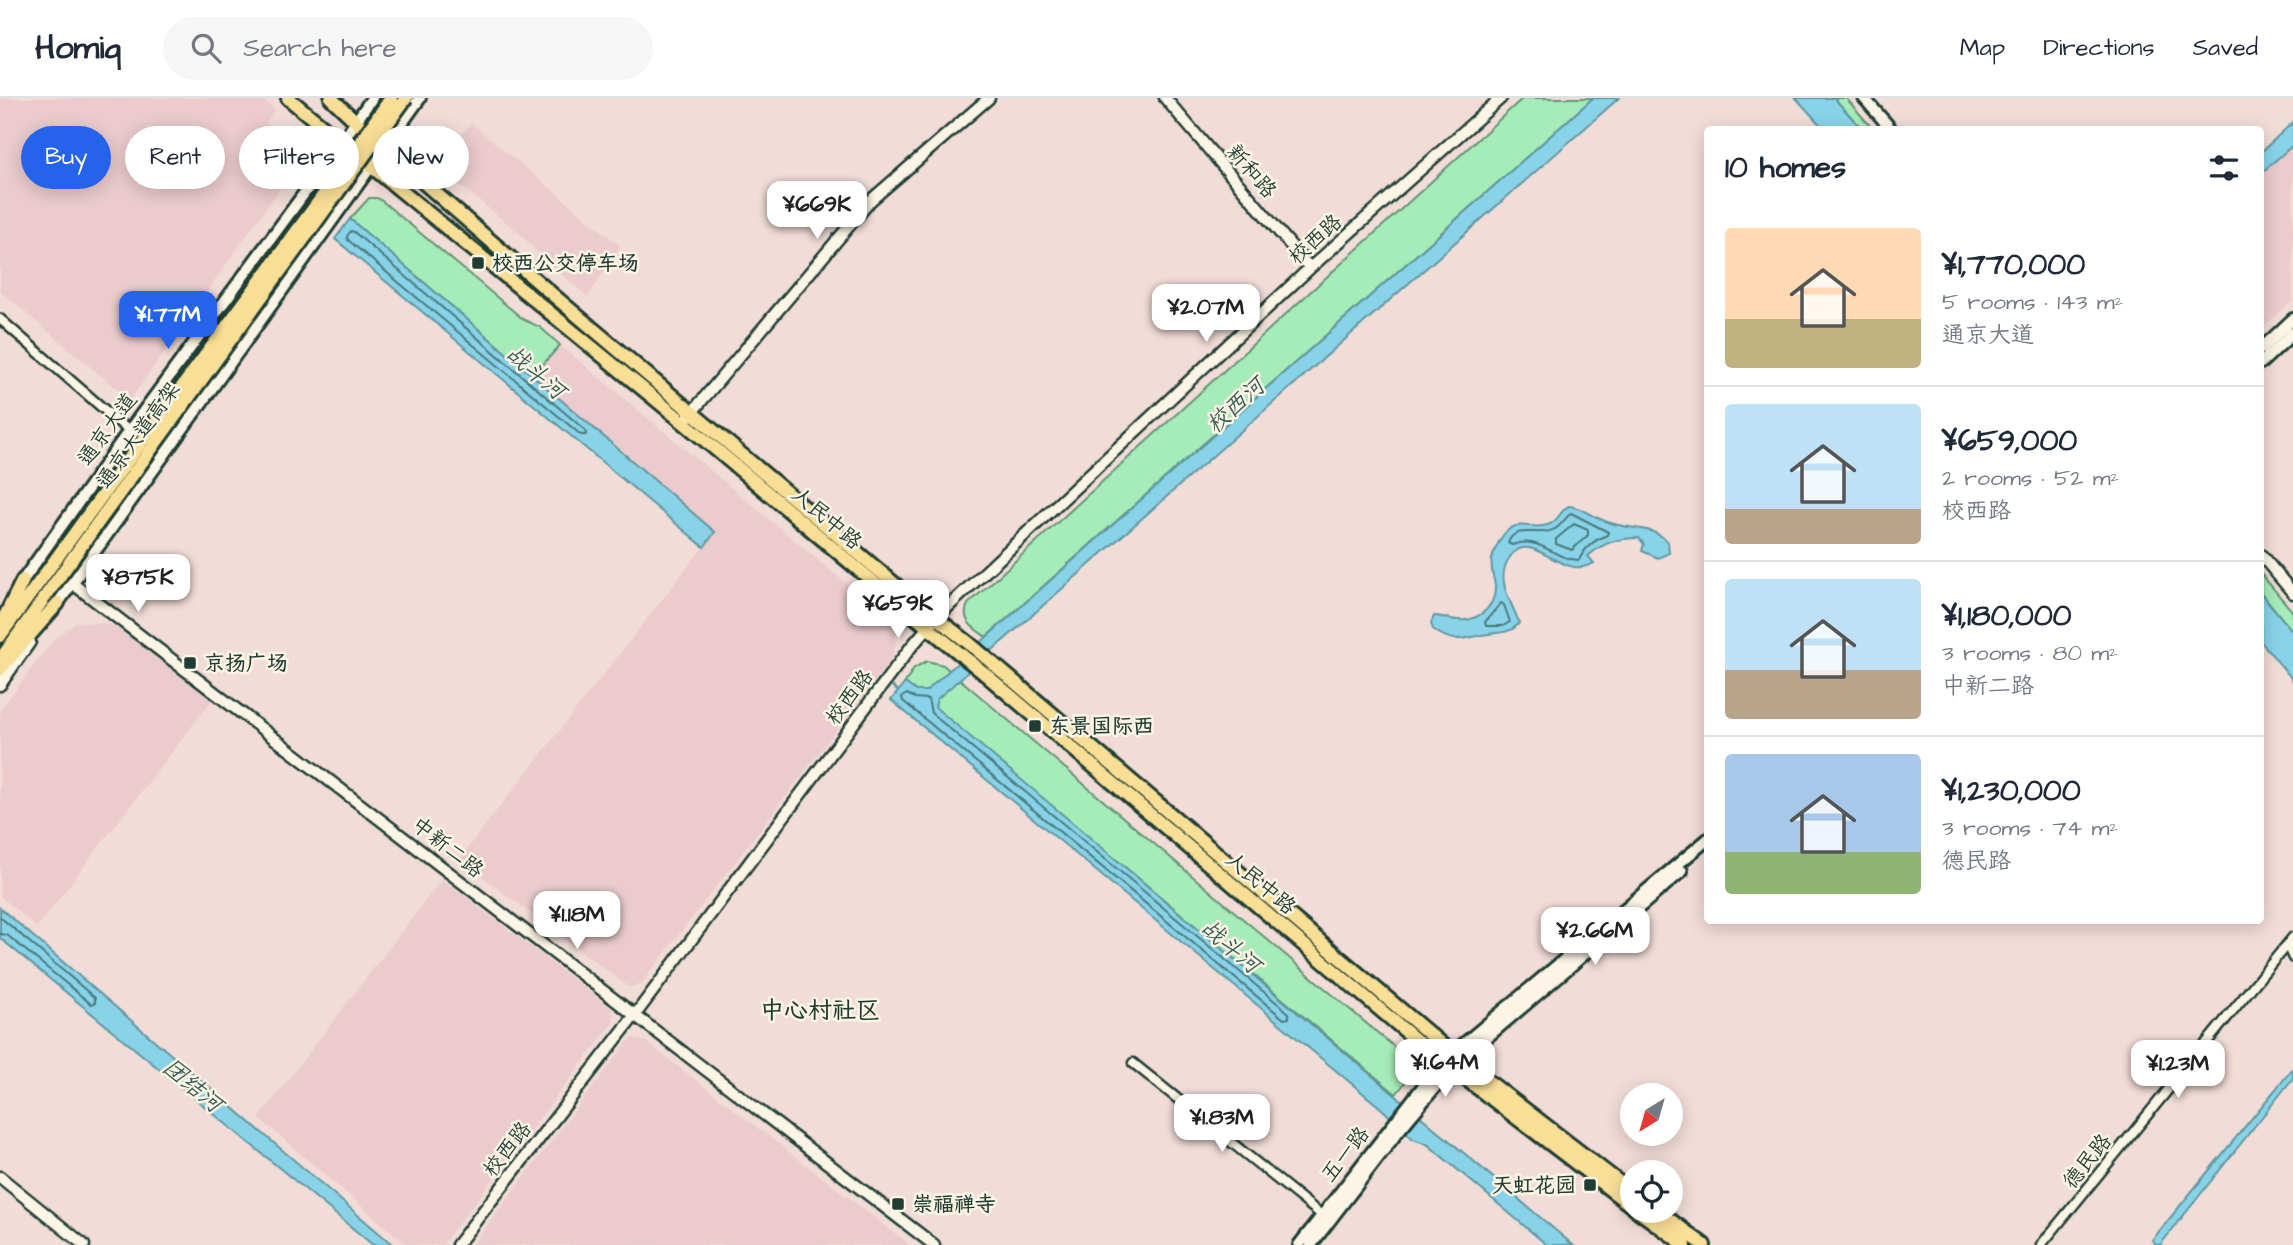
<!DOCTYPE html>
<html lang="en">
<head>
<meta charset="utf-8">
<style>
	body { margin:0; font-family:"Architects Daughter","LXGW WenKai TC",sans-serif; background:#f6f6f7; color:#1f2937; height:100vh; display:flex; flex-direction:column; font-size:26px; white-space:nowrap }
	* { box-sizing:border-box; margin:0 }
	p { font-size:23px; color:#747a83 }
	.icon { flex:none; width:38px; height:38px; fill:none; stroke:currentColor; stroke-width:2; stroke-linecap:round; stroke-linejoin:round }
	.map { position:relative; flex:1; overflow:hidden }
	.details { position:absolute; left:1704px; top:28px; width:560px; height:798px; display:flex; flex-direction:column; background:#fff; border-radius:7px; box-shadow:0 4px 18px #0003 }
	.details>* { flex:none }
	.top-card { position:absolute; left:21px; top:28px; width:665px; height:63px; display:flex; gap:14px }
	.needle { width:46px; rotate:217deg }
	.tools { position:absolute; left:1620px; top:985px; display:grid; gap:14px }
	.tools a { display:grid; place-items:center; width:63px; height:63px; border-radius:50%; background:#fff; box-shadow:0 4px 18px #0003; font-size:35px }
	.price { position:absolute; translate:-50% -60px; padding:0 16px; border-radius:14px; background:#fff; color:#222; font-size:23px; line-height:46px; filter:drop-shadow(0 2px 4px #0008) }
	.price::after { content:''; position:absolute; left:50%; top:42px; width:21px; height:16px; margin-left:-10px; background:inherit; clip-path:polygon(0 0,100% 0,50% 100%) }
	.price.active { background:#2563eb; color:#fff }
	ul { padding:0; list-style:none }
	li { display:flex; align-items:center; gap:21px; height:175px; padding:0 21px }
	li+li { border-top:2px solid #e0e1e3 }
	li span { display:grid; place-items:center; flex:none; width:196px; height:140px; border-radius:7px; color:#555 }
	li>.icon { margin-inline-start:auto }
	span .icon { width:84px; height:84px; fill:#fffc; stroke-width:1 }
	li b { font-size:30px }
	h2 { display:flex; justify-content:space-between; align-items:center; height:84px; padding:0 21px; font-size:30px }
	.chip { padding:0 24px; border-radius:32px; background:#fff; box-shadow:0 4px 18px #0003; font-size:24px; line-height:63px }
	.chip.active { background:#2563eb; color:#fff }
	header { display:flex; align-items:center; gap:42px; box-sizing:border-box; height:98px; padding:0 35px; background:#fff; border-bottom:2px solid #e0e1e3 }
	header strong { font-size:33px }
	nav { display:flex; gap:38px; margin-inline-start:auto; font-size:24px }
	.search { width:490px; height:63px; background:#f6f6f7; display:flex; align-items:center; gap:18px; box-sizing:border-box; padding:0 24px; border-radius:38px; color:#747a83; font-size:26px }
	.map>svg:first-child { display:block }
</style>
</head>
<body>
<header>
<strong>Homiq</strong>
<div class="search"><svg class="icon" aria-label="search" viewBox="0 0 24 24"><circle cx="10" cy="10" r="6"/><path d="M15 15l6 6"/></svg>Search here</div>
<nav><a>Map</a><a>Directions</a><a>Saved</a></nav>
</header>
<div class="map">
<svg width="2293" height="1147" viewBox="0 0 2293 1147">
	<rect width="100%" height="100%" fill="#f2dcd7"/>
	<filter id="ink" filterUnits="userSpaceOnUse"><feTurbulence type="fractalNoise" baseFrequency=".0143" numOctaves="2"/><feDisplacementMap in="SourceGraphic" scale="14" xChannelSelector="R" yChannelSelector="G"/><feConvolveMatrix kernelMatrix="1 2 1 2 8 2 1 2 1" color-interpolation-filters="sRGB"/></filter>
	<g filter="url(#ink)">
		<path fill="#ebcbcd" d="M0,0H260L275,12L266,24L287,41L293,72L130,302L0,193Z
			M471,25L620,148L588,199L543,160L518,134L437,69Z
			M2293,47V202L2261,231V75Z
			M560,247L885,518L893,527L896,545L892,560L641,886L635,888H627L459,761L715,434L533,278Z
			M77,524L108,526L137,539L216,597L37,829L0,798V612L54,541Z
			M442,781L613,912V925L442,1147H407L259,1020Z
			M633,940L646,944L910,1147H472L626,946Z"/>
		<path fill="#a6ecb8" stroke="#629476" stroke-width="2" d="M1523,0H1593L986,539C974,530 960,523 968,506Z
			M1834,0H1846L1873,31H1862Z
			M369,100H377L382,103L524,222L540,229L560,247L533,278L350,121Z
			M2261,476L2293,514V534L2261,495Z
			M927,563L943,567L1399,953C1414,972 1411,979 1396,996L905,585L914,570Z"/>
		<path fill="#89d3e9" stroke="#5f97a1" stroke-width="2" d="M1593,0H1619L937,601L935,609L1573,1147H1547L1427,1046L1413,1041L1382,1011L891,602L905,585L916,593H926Z
			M1796,0H1834L1862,31H1824Z
			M2293,24V47L2261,75V54Z
			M350,121L715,434L704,449L335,141Z
			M1569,408C1585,410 1596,421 1611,425C1631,432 1652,427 1668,444L1669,455L1658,460L1642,453L1644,446L1639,440C1618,440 1604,444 1588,458L1594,465C1572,478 1553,458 1533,451C1513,444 1501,468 1504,485C1506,499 1515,512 1519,525C1510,536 1500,534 1488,536C1465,539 1455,548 1433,531L1431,525L1434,518C1445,518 1454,524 1466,522C1483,519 1496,506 1495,488C1494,479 1490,470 1492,461C1494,452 1499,443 1504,436C1517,419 1534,434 1550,426C1559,422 1561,411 1569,408Z
			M2261,495L2293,534V582L2261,544Z
			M0,810L393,1147H373L0,840Z
			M2293,970V980L2160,1147H2157L2152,1142Z"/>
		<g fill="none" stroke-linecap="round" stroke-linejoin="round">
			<path stroke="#49797c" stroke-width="2" d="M351,133L354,134L585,332L586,337H581L348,142L347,138Z
				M1571,415L1608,434L1607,437C1594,442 1585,449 1579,462C1551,461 1542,437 1512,447L1508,445C1515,425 1540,440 1555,431C1562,427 1565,420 1571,415Z
				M1574,426L1588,432V437L1572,452L1556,446V441Z
				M1501,505L1504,507L1510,524L1503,528H1486L1485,524Z
				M907,596L915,600L928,601L931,615L1289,915V920L1284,921L903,603L902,599Z
				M0,819L95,900V905L91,906L7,837L0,836"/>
			<path stroke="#5f97a1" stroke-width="2.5" d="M887,584L898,593"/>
			<g stroke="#1f3d34" stroke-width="13">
				<path id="minor" d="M0,221L129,333
					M2287,847L2293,860
					M1133,965L1324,1119
					M2041,1147L2293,839"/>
			</g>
			<g stroke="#1f3d34" stroke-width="15">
				<path id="tertiary" d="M1165,0L1310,170
					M688,319L871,102L989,0
					M2261,457L2293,495
					M72,485L934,1147
					M0,587L30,544
					M0,1079L84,1147
					M457,1147L635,917L911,549L936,520L1310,170L1501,0"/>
			</g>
			<g stroke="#1f3d34" stroke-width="16">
				<path id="secondary" d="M1864,0L1892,32
					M2261,251L2293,221
					M2261,265L2293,235
					M23,482L129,333L342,44L372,0
					M58,505L420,0
					M1299,1147L1442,964L1708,741
					M1311,1147L1400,1031L1451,970L1682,773"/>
			</g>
			<g stroke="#1f3d34" stroke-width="18">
				<path id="primary" d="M288,0C419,108 551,214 682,323C781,405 878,490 979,571L1423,948L1633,1109
					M331,0L385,51L553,197L916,504L970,546L1453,956L1633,1095
					M1638,1113L1685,1147
					M1658,1113L1704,1147"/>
			</g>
			<g stroke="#1f3d34" stroke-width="18">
				<path id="trunk" d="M1,526L23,482
					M0,538L87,418
					M0,562L97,426
					M0,571L58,505"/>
			</g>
			<use href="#minor" stroke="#fcf5e5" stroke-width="8"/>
			<use href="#tertiary" stroke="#fcf5e5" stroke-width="10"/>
			<use href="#secondary" stroke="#fcf5e5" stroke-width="10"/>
			<use href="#primary" stroke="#f9df96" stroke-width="12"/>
			<use href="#trunk" stroke="#f9df96" stroke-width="12"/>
			<g stroke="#1f3d34" stroke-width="18" stroke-linecap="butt">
				<path id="trunk-bridge" d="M87,418L330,88L391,0
					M97,426L406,0"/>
			</g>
			<use href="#trunk-bridge" stroke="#f9df96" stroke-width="12"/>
		</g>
	</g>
	<g fill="#1f3d34" stroke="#fcf5e5" stroke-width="2.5">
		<rect x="471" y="158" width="14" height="14" rx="3.5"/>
		<rect x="183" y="558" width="14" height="14" rx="3.5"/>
		<rect x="1028" y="621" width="14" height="14" rx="3.5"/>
		<rect x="1583" y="1080" width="14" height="14" rx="3.5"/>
		<rect x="891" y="1099" width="14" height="14" rx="3.5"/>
	</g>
	<g text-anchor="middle" stroke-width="5" stroke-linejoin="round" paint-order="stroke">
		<g font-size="21" fill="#1f3d34" stroke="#fcf5e5">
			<text transform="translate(1252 73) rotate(49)" y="7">新和路</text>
			<text transform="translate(1315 141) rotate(-42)" y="7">校西路</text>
			<text transform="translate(107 331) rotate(-54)" y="7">通京大道</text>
			<text transform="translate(138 337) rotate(-54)" y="7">通京大道高架</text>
			<text transform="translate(827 420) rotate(40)" y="7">人民中路</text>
			<text transform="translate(849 599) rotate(-53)" y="7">校西路</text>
			<text transform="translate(448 749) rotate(38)" y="7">中新二路</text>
			<text transform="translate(1261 785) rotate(40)" y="7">人民中路</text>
			<text transform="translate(507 1051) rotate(-52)" y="7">校西路</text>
			<text transform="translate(1345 1056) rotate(-52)" y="7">五一路</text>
			<text transform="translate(2087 1063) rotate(-51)" y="7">德民路</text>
		</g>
		<g font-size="21" font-weight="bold" fill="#1f3d34" stroke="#fcf5e5" text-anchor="start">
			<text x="492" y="172">校西公交停车场</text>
			<text x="204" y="572">京扬广场</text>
			<text x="1049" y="635">东景国际西</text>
			<text x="1576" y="1094" text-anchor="end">天虹花园</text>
			<text x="912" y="1113">崇福禅寺</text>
		</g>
		<g font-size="23" font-style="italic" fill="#345b58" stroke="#fcf5e5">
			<text transform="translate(536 274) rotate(40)" y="8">战斗河</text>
			<text transform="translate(1235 307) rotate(-42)" y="8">校西河</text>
			<text transform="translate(1231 848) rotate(40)" y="8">战斗河</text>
			<text transform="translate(193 987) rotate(40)" y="8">团结河</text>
		</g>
		<g font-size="24" font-weight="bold" fill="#1f3d34" stroke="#fcf5e5">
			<text x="820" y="920">中心村社区</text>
		</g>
	</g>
</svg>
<div class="tools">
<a><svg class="needle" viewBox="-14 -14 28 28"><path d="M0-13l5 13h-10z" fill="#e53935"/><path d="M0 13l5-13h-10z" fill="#747a83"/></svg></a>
<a><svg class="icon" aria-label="locate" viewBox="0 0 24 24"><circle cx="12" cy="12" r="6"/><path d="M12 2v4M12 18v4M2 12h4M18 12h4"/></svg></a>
</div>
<b class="price" style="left:817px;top:143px">¥669K</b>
<b class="price" style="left:1206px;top:246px">¥2.07M</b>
<b class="price active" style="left:168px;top:253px">¥1.77M</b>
<b class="price" style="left:138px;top:516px">¥875K</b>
<b class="price" style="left:898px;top:542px">¥659K</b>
<b class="price" style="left:577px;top:853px">¥1.18M</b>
<b class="price" style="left:1595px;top:869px">¥2.66M</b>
<b class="price" style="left:1445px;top:1001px">¥1.64M</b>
<b class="price" style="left:2178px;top:1002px">¥1.23M</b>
<b class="price" style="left:1222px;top:1056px">¥1.83M</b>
<div class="top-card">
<a class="chip active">Buy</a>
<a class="chip">Rent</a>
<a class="chip">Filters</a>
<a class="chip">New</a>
</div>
<section class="details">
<h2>10 homes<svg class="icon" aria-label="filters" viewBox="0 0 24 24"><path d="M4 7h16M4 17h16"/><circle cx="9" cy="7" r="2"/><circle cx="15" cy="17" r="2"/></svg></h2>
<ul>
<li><span style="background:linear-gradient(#ffd9b3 65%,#c2b280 0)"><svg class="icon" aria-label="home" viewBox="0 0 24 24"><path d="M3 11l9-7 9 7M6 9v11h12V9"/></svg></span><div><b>¥1,770,000</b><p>5 rooms · 143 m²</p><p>通京大道</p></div></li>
<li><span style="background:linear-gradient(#bfe0f5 75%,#b9a48a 0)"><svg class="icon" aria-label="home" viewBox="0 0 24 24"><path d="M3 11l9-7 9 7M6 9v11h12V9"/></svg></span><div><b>¥659,000</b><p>2 rooms · 52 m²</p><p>校西路</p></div></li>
<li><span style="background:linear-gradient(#bfe0f5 65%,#b9a48a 0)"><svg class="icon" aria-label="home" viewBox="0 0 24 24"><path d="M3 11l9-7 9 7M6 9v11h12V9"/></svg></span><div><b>¥1,180,000</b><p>3 rooms · 80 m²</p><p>中新二路</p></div></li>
<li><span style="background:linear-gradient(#a9c7e8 70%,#8fb573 0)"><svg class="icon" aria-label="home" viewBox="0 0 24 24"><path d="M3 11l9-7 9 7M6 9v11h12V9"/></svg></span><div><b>¥1,230,000</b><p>3 rooms · 74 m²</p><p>德民路</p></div></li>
</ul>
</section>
</div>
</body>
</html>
